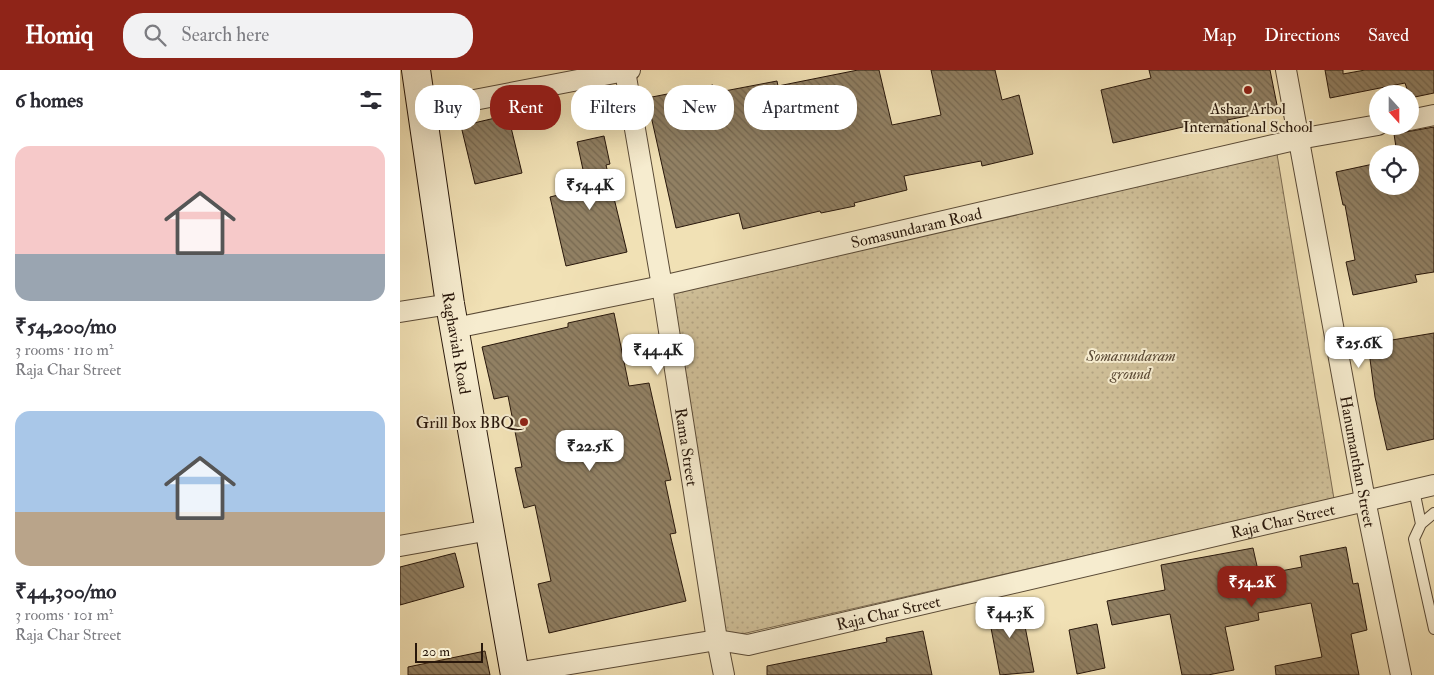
<!DOCTYPE html>
<html lang="en">
<head>
<meta charset="utf-8">
<style>
	body { margin:0; font-family:"IM FELL Double Pica",serif; background:#f2f2f3; color:#2b2b33; height:100vh; display:flex; flex-direction:column; font-size:19px; white-space:nowrap }
	* { box-sizing:border-box; margin:0 }
	p { font-size:16px; color:#7c7c81 }
	.icon { flex:none; width:28px; height:28px; fill:none; stroke:currentColor; stroke-width:2; stroke-linecap:round; stroke-linejoin:round }
	.map { position:relative; flex:1; overflow:hidden }
	.side { display:flex; flex-direction:column; background:#fff; width:400px }
	.side>* { flex:none }
	.banner { position:absolute; left:15px; top:15px; width:475px; height:45px; display:flex; gap:10px }
	.needle { width:32px; rotate:159deg }
	.buttons { position:absolute; left:969px; top:15px; display:grid; gap:10px }
	.buttons a { display:grid; place-items:center; width:50px; height:50px; border-radius:50%; background:#fff; box-shadow:0 5px 20px #0002; font-size:25px }
	.scale { position:absolute; left:15px; bottom:12px; width:68px; box-sizing:border-box; padding-left:5px; border:2px solid #28170b; border-top:0; font-size:14px; line-height:18px; white-space:nowrap; color:#28170b; -webkit-text-stroke:4px #f6eccf; paint-order:stroke }
	.price { position:absolute; translate:-50% -42px; padding:0 11px; border-radius:10px; background:#fff; color:#222; font-size:16px; line-height:32px; filter:drop-shadow(0 1px 2px #0008) }
	.price::after { content:''; position:absolute; left:50%; top:30px; width:15px; height:11px; margin-left:-8px; background:inherit; clip-path:polygon(0 0,100% 0,50% 100%) }
	.price.on { background:#8f2418; color:#fff }
	ul { padding:0; list-style:none }
	li { display:grid; align-content:center; gap:10px; height:265px; padding:0 15px }
	li span { display:grid; place-items:center; height:155px; border-radius:15px; color:#555 }
	li>.icon { margin-inline-start:auto }
	span .icon { width:90px; height:90px; fill:#fffc; stroke-width:1 }
	li b { font-size:21px }
	h2 { display:flex; justify-content:space-between; align-items:center; height:60px; padding:0 15px; font-size:21px }
	.pill { padding:0 18px; border-radius:20px; background:#fff; box-shadow:0 5px 20px #0002; font-size:18px; line-height:45px }
	.pill.on { background:#8f2418; color:#fff }
	header { display:flex; align-items:center; gap:30px; box-sizing:border-box; height:70px; padding:0 25px; background:#8f2418; color:#fff }
	header strong { font-size:24px }
	nav { display:flex; gap:28px; margin-inline-start:auto; font-size:18px }
	.search { width:350px; height:45px; background:#f2f2f3; display:flex; align-items:center; gap:12px; box-sizing:border-box; padding:0 18px; border-radius:20px; color:#7c7c81; font-size:19px }
	main { display:flex; flex:1; min-height:0 }
	.map>svg:first-child { display:block }
</style>
</head>
<body>
<header>
<strong>Homiq</strong>
<div class="search"><svg class="icon" aria-label="search" viewBox="0 0 24 24"><circle cx="10" cy="10" r="6"/><path d="M15 15l6 6"/></svg>Search here</div>
<nav><a>Map</a><a>Directions</a><a>Saved</a></nav>
</header>
<main>
<section class="side">
<h2>6 homes<svg class="icon" aria-label="filters" viewBox="0 0 24 24"><path d="M4 7h16M4 17h16"/><circle cx="9" cy="7" r="2"/><circle cx="15" cy="17" r="2"/></svg></h2>
<ul>
<li><span style="background:linear-gradient(#f6c9c9 70%,#9aa5b1 0)"><svg class="icon" aria-label="home" viewBox="0 0 24 24"><path d="M3 11l9-7 9 7M6 9v11h12V9"/></svg></span><div><b>₹54,200/mo</b><p>3 rooms · 110 m²</p><p>Raja Char Street</p></div></li>
<li><span style="background:linear-gradient(#a9c7e8 65%,#b9a48a 0)"><svg class="icon" aria-label="home" viewBox="0 0 24 24"><path d="M3 11l9-7 9 7M6 9v11h12V9"/></svg></span><div><b>₹44,300/mo</b><p>3 rooms · 101 m²</p><p>Raja Char Street</p></div></li>
</ul>
</section>
<div class="map">
<svg width="1034" height="605" viewBox="0 0 1034 605">
	<defs>
		<pattern id="grass-dots" width="8" height="8" patternUnits="userSpaceOnUse" patternTransform="scale(1.25)"><rect width="8" height="8" fill="#cfbf98"/><path d="M2 2h.1M6 6h.1" fill="none" stroke="#b2a382" stroke-width="1.8" stroke-linecap="round"/></pattern>
		<pattern id="building-back-hatch" width="6" height="6" patternUnits="userSpaceOnUse" patternTransform="scale(1.25)"><rect width="6" height="6" fill="#918063"/><path d="M-1 5l2 2M0 0l6 6M5-1l2 2" fill="none" stroke="#766850"/></pattern>
	</defs>
	<rect width="100%" height="100%" fill="#f1e1b5"/>
	<filter id="stains"><feTurbulence type="fractalNoise" baseFrequency=".004" numOctaves="4"/><feColorMatrix values="0 0 0 0 .2 0 0 0 0 .09 0 0 0 0 .02 0 0 0 .5 -.17"/></filter>
	<radialGradient id="worn" r=".72"><stop offset=".6" stop-color="#630" stop-opacity="0"/><stop offset="1" stop-color="#630" stop-opacity=".3"/></radialGradient>
	<path fill="url(#grass-dots)" stroke="#7c6b52" d="M876,78L934,429L320,569L256,221Z"/>
	<path fill="url(#building-back-hatch)" stroke="#28170b" d="M458,0H479L492,55L541,45L531,0H595L602,30L619,25L633,84L582,96L581,91L504,106L507,120L454,133L455,136L421,143L420,141L343,159L339,143L276,158L247,28L313,15L314,23L377,11L378,16Z
		M749,0H870L878,40L827,50L829,55L798,62L796,54L713,73L701,20L751,8Z
		M925,0H943V4L965,0H1034V23L1010,28L1005,13L930,28Z
		M108,45L122,103L75,114L61,56Z
		M1034,57V202L1015,205L1017,212L953,225L946,192L955,190L945,135H943L936,102L978,93V116H1010V84H997L994,64Z
		M204,66L210,94L206,95L227,182L166,196L150,127L187,118L177,72Z
		M214,243L229,316L249,313L271,410L265,411L276,463L270,464L286,531L149,563L138,514L151,511L135,435L124,438L115,398L122,397L108,326L94,329L82,277L168,257V253Z
		M1034,263V369L987,380L975,327L968,274Z
		M946,477L953,514L958,513L967,560L951,564L959,605H876L875,596L922,587L911,533L858,543L859,550L825,557L834,600L808,605H782L770,544L712,555L707,531L765,520L761,495L853,478L859,505L902,497L900,486Z
		M55,483L64,517L0,535V497Z
		M620,531L634,602L600,605L587,537Z
		M697,554L705,598L677,604L669,560Z
		M523,561L532,605H367V596L487,572L486,568Z
		M85,581L90,605H8V597Z"/>
	<g fill="none" stroke-linecap="round" stroke-linejoin="round">
		<g stroke="#5a4a36" stroke-width="12">
			<path id="lane" d="M1014,420L1021,454
				M1034,443L1021,454L1014,469L1034,559"/>
		</g>
		<g stroke="#5a4a36" stroke-width="22">
			<g id="street">
				<path id="s1" d="M886,0L965,430L1001,605"/>
				<path id="s2" d="M225,1L262,216L317,570L324,605"/>
				<path d="M22,40L230,0"/>
				<path d="M1010,50L1034,45"/>
				<path d="M0,242L50,234"/>
				<path id="s3" d="M55,258L262,216L899,69L978,55"/>
				<path d="M0,476L90,460"/>
				<path id="s4" d="M115,603L317,570L348,575L1034,415"/>
			</g>
		</g>
		<g stroke="#28170b" stroke-width="30">
			<g id="secondary">
				<path id="s5" d="M16,0L50,234L115,605"/>
			</g>
		</g>
		<use href="#lane" stroke="#f6eccf" stroke-width="10"/>
		<use href="#street" stroke="#f6eccf" stroke-width="20"/>
		<use href="#secondary" stroke="#f6eccf" stroke-width="28"/>
	</g>
	<g fill="#8f2418" stroke="#f6eccf" stroke-width="2">
		<circle cx="848" cy="20" r="5"/>
		<circle cx="124" cy="352" r="5"/>
	</g>
	<g text-anchor="middle" stroke-width="4" stroke-linejoin="round" paint-order="stroke">
		<g font-size="16" fill="#28170b" stroke="#f6eccf">
			<text x="848" y="44">Ashar Arbol<tspan x="848" dy="18">International School</tspan></text>
			<text x="114" y="358" text-anchor="end">Grill Box BBQ</text>
		</g>
		<g font-size="16" fill="#28170b" stroke="#f6eccf">
			<text dy="6" stroke="none"><textPath href="#s3" startOffset="472">Somasundaram Road</textPath></text>
			<text dy="6" stroke="none"><textPath href="#s5" startOffset="276">Raghaviah Road</textPath></text>
			<text dy="6" stroke="none"><textPath href="#s2" startOffset="381">Rama Street</textPath></text>
			<text dy="6" stroke="none"><textPath href="#s1" startOffset="398">Hanumanthan Street</textPath></text>
			<text dy="6" stroke="none"><textPath href="#s4" startOffset="785">Raja Char Street</textPath></text>
			<text dy="6" stroke="none"><textPath href="#s4" startOffset="380">Raja Char Street</textPath></text>
		</g>
		<g font-size="16" font-style="italic" fill="#5a4935" stroke="#f6eccf">
			<text x="731" y="291">Somasundaram<tspan x="731" dy="18">ground</tspan></text>
		</g>
	</g>
	<rect width="100%" height="100%" filter="url(#stains)"/>
	<rect width="100%" height="100%" fill="url(#worn)"/>
</svg>
<div class="buttons">
<a><svg class="needle" viewBox="-14 -14 28 28"><path d="M0-13l5 13h-10z" fill="#e53935"/><path d="M0 13l5-13h-10z" fill="#7c7c81"/></svg></a>
<a><svg class="icon" aria-label="locate" viewBox="0 0 24 24"><circle cx="12" cy="12" r="6"/><path d="M12 2v4M12 18v4M2 12h4M18 12h4"/></svg></a>
</div>
<div class="scale">20 m</div>
<b class="price" style="left:190px;top:141px">₹54.4K</b>
<b class="price" style="left:959px;top:299px">₹25.6K</b>
<b class="price" style="left:258px;top:306px">₹44.4K</b>
<b class="price" style="left:190px;top:402px">₹22.5K</b>
<b class="price on" style="left:852px;top:538px">₹54.2K</b>
<b class="price" style="left:610px;top:569px">₹44.3K</b>
<div class="banner">
<a class="pill">Buy</a>
<a class="pill on">Rent</a>
<a class="pill">Filters</a>
<a class="pill">New</a>
<a class="pill">Apartment</a>
</div>
</div>
</main>
</body>
</html>
